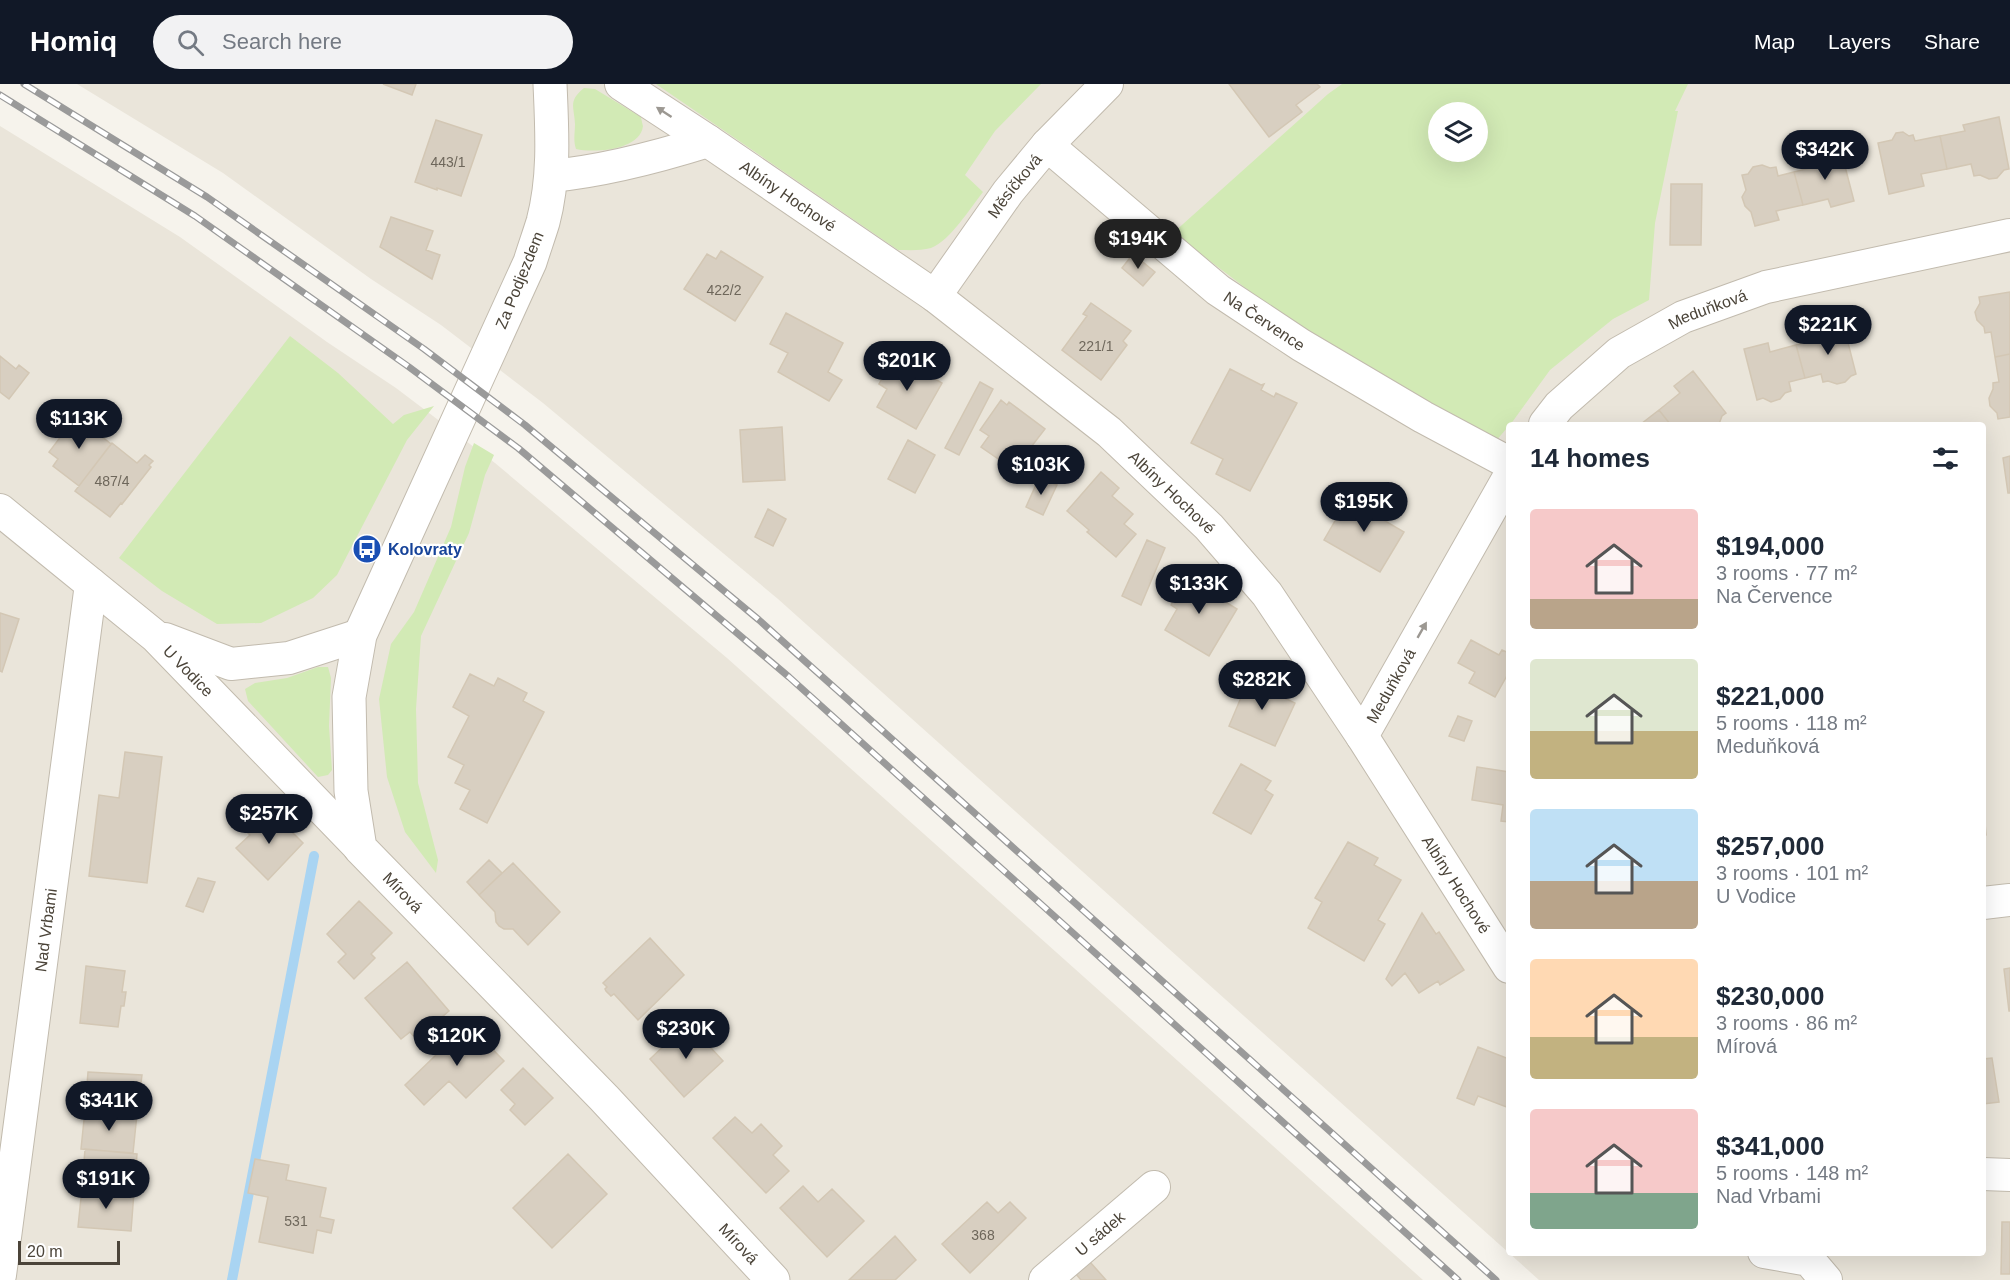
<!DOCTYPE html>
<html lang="en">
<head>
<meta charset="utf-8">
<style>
	body { margin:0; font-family:Arial,sans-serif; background:#f2f2f3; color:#1f2937; height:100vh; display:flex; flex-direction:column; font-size:22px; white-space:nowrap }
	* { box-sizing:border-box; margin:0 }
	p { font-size:20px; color:#747a83 }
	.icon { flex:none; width:33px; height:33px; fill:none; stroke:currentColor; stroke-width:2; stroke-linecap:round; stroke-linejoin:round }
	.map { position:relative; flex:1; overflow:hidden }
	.details { position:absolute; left:1506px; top:338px; width:480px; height:834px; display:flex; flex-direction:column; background:#fff; border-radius:6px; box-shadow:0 6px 24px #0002 }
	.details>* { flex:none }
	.fabs { position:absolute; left:1428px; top:18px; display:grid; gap:12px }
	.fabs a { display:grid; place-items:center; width:60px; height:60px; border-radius:50%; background:#fff; box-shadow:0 6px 24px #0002; font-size:30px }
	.scale { position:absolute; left:18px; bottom:15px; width:102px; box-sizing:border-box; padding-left:6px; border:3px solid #4b4439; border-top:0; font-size:16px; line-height:21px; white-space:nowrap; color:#4b4439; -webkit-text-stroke:4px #fff; paint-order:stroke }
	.price { position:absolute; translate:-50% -51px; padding:0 14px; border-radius:21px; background:#111827; color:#fff; font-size:20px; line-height:39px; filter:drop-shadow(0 2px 3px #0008) }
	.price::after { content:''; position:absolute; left:50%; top:36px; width:18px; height:14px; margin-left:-9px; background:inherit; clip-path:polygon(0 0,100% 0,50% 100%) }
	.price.on { background:#222; color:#fff }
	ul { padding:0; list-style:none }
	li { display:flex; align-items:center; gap:18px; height:150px; padding:0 24px }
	li span { display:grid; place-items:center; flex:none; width:168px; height:120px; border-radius:6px; color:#555 }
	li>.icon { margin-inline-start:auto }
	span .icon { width:72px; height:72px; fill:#fffc; stroke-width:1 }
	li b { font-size:26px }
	h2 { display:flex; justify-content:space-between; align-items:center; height:72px; padding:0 24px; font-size:26px }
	header { display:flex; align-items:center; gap:36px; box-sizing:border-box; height:84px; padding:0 30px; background:#111827; color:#fff }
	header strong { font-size:28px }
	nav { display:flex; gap:33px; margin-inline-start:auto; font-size:21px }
	.search { width:420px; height:54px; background:#f2f2f3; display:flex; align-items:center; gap:15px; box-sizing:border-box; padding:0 21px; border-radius:33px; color:#747a83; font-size:22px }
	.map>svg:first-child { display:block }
</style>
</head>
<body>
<header>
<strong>Homiq</strong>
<div class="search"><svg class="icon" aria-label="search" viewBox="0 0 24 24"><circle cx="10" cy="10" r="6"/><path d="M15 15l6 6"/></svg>Search here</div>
<nav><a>Map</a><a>Layers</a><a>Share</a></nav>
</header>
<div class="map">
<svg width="2010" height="1196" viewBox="0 0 2010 1196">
	<rect width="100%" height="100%" fill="#f6f3ec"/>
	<path fill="#eae5da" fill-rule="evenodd" d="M77,0H2010V1196H1539L778,515L543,319L441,241L371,195L223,89ZM1438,28H1478V68H1438ZM1509,340H1983V1168H1509Z
		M0,42L180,153L327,258L396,304L495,379L727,574L1423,1196H0Z"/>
	<path fill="#d2eab5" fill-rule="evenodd" d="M656,0H1041L995,47L965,91L983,108C970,124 951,156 931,164C920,167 909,166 898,166Z
		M1342,0H1688L1675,27H1678L1655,139L1649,216L1613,235L1550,286L1513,337L1495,358L1321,261L1173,149L1328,10ZM1438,28H1478V68H1438Z
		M584,4L595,5L641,33C641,34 643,42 643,42C640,67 593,69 576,65C573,56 575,49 575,40C574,22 568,17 584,4Z
		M290,252L338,289L393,340L404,331L434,322L407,356L337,491L313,514L261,539L217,540L162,507L119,474Z
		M474,359L494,371L485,391L469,449L421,552L416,625L418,699L438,776L436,789L405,748L387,693L379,615L391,560L414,528L451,443L465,383Z
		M318,583H328L331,594L329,642L332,686L328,691L318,693L248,617L245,605L255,599L287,594Z"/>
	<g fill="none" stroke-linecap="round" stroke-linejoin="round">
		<path stroke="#a9d4f2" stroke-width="10" d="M232,1196L314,772"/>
	</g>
	<path fill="#d8cfc1" stroke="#d3c7b4" stroke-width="1.5" d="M383,0H416L412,11Z
		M1229,0H1317L1320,3L1296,21L1302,28L1269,53Z
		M1999,33L2009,85L2004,86L1997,94L1989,95L1980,91L1974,92L1971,80L1947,85L1940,52L1965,47L1963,41Z
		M436,36L482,51L461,112L437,104V106L415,98Z
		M1903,48L1909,52L1913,51L1915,57L1940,52L1947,85L1921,90L1924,102L1889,110L1878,59L1892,56L1896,49Z
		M1841,67L1854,117L1831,123L1828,115L1803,121L1794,88L1810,84L1808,75Z
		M1762,81L1770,84L1776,83L1778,92L1794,88L1803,121L1776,127L1779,136L1755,142L1751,128L1745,122L1742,113L1746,106L1742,91L1748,90L1753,83Z
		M1671,100H1702L1701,161H1670Z
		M391,133L433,147L426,166L440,171L432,195L380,163Z
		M721,167L763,193L735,237L684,205L707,170L716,175Z
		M1133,170L1155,188L1143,202L1122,184Z
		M2010,208V270L1995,273L1991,248L1985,249L1984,243L1977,236L1975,228L1980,219L1979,213Z
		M1091,219L1131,247L1123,257L1127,261L1101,296L1062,266L1087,232L1083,230Z
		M786,229L843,259L828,288L842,296L829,317L778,288L788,269L770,260Z
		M1843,239L1856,290L1851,292L1845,298L1837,300L1828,297L1823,298L1821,290L1805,294L1796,261L1822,254L1820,245Z
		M1768,259L1770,268L1796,261L1805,294L1789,298L1791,307L1785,309L1780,315L1771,318L1763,314L1757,316L1744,265Z
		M2010,270V333L1998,335L1997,329L1990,322L1989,314L1993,305V299L1999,298L1995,273Z
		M0,272L16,285L19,281L29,289L9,315L0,308Z
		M895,272L942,299L916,345L877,323L887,305L879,300Z
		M1230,285L1261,301L1264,300L1261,306L1274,313L1276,309L1297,319L1250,407L1216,390L1223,375L1191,359Z
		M1693,287L1726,329L1722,332L1719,340H1670L1659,326L1680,309L1674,302Z
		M980,298L993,305L959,371L945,364Z
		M1001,316L1007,321L1009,318L1045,345L1021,376L1018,373L1010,383L981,363L989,352L980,346Z
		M1659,326L1670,340H1641Z
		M78,330L89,338L87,341L111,360L79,402L53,382L58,375L49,368Z
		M782,343L785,396L743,398L740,346Z
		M908,356L935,371L915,409L888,395Z
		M112,359L137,379L145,371L153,377L149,381L151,383L122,420L121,419L110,433L75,407Z
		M2010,372V409H2008L2003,374Z
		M1101,388L1119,404L1112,412L1133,430L1124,440L1136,450L1116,473L1087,448L1089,446L1067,427Z
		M1039,394L1057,401L1043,431L1026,423Z
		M1354,404L1370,413L1363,424L1404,448L1380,488L1324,456Z
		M768,425L786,435L773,462L755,453Z
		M1147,456L1165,464L1141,521L1122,512Z
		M1198,482L1204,486L1198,496L1200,498L1198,501L1237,525L1209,572L1165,546L1177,525L1171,521L1188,490L1191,492Z
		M0,529L19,535L2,588L0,587Z
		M1471,556L1499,571L1502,566L1509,569V588L1495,613L1469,599L1475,588L1458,579Z
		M1255,589L1278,600L1274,609L1295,619L1275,662L1229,642L1248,597L1250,599Z
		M470,590L494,602L498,594L527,609L523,617L544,628L487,739L460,725L470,706L455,699L464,681L448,673L469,632L453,623Z
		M1458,632L1472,637L1464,657L1449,652Z
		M125,668L162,673L147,799L89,792L99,711L119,714Z
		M1241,680L1271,697L1265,706L1273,711L1251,750L1213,729Z
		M1477,683L1509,688V738L1501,737L1503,721L1472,716Z
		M1983,716L1986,751L1983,752Z
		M272,728L303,759L268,796L236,764L250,751L245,746L255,736L260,740Z
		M1348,758L1378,774L1374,781L1401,796L1378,836L1385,840L1364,877L1308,844L1322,818L1315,814Z
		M489,776L502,789L479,811L467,798Z
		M513,779L560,828L528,861L513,845H504L499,842L496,838L495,828L479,811Z
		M198,794L215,798L203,828L186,822Z
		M359,817L392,849L371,870L375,874L354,895L338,878L346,870L327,850Z
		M1422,829L1436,850L1439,848L1464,886L1440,901L1438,897L1419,909L1405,889L1392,902L1386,895Z
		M650,854L684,891L638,936L614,910L611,912L606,907L605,905L607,903L603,899Z
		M407,878L449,927L416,955L410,948L401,955L365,914Z
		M86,882L125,887L122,908H126L124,922H121L118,943L80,939Z
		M2010,884V927H2009L2004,885Z
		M688,939L723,977L684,1013L650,975Z
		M468,940L504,977L466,1014L449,997L424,1021L405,1001Z
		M1478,963L1509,975V1024L1478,1012L1474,1021L1457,1014Z
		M1992,974L1999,1018L1983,1020V975Z
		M523,984L553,1014L525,1041L510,1026L515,1020L501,1006Z
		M88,988L142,991L137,1030L85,1026Z
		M85,1026L137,1030L133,1069L81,1065Z
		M735,1033L752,1049L761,1040L782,1062L773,1071L789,1087L766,1109L713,1054Z
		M85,1065L137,1070L134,1108L82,1104Z
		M568,1070L607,1110L552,1164L513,1124Z
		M255,1075L289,1081L286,1096L326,1104L320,1133L334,1136L331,1149L317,1146L313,1169L259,1158L268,1113L248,1109Z
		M803,1102L818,1118L832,1105L864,1137L827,1173L780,1124Z
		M82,1104L134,1108L131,1147L78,1143Z
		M987,1118L998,1129L1010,1118L1026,1134L970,1189L942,1160Z
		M2002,1138H2010V1190H2001Z
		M895,1152L916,1176L895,1196H849Z
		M1090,1178L1106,1196H1081L1076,1190Z"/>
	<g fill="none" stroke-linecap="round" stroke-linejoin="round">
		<g stroke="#c2bbae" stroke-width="34">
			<g id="minor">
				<path id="s1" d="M621,0L708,57L935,212L1109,348L1209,443L1267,510L1362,652L1509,883"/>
				<path id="s2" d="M1047,61L1218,206L1301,261L1423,333L1509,379"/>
				<path d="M551,92C605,87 657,73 708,57"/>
				<path id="s3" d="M935,212L1008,108L1047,61L1107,0"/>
				<path id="s4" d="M1545,340L1559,322L1619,269L1683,233L1766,203L2010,151"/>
				<path id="s5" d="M0,426L155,552L360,764"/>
				<path d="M165,555L231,580L289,574L360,551"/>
				<path id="s6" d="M1362,652L1509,393"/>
				<path d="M1983,819L2010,816"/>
				<path d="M1983,1090L2010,1091"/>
				<path d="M1764,1168L1809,1176L1826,1196"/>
				<path id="s7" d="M0,1191L91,500"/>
				<path id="s8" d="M1045,1196L1154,1103"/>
			</g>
		</g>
		<g stroke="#c2bbae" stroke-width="35">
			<g id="tertiary">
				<path id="s9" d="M550,0C552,46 555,93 543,138C539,151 534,165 530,178L360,551L349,613L351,707L360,764L604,1014L773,1196"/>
			</g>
		</g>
		<use href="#minor" stroke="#fff" stroke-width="32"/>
		<use href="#tertiary" stroke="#fff" stroke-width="33"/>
		<g stroke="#9a9a9a" stroke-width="7">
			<path id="rail" d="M24,0L207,113L424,265L525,341L759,536L1496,1196
				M0,11L195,132L409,283L518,364L789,593L1458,1196"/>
		</g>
		<use href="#rail" stroke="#fff" stroke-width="4.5" stroke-dasharray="14" stroke-linecap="butt"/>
	</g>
	<defs><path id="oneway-solid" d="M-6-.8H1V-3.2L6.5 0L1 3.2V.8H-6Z" transform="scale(1.5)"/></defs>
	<g fill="#9c9892">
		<use href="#oneway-solid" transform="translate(664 28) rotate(-147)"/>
		<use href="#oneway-solid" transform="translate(1422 546) rotate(-60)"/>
	</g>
	<defs>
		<g id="bus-disc" transform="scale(1.5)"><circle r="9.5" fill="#1a4fb4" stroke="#fff"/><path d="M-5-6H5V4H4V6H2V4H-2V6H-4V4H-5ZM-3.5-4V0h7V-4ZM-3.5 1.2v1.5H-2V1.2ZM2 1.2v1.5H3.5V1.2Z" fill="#fff"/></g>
	</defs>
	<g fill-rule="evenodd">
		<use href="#bus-disc" x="367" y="465"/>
	</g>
	<g text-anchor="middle" stroke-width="4.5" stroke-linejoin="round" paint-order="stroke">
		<g font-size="14" fill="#6e675b">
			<text x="448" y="83">443/1</text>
			<text x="724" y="211">422/2</text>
			<text x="1096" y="267">221/1</text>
			<text x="112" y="402">487/4</text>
			<text x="296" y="1142">531</text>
			<text x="983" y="1156">368</text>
		</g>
		<g font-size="16" fill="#4b4439" stroke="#fff">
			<text dy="6" stroke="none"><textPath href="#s3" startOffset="136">Měsíčková</textPath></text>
			<text dy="6" stroke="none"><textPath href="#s1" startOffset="201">Albíny Hochové</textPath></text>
			<text transform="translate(519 196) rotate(-68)" y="6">Za Podjezdem</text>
			<text dy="6" stroke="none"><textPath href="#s4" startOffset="202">Meduňková</textPath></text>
			<text dy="6" stroke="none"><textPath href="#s2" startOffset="280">Na Července</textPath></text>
			<text dy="6" stroke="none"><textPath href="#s1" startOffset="687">Albíny Hochové</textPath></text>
			<text dy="6" stroke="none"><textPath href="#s5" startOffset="248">U Vodice</textPath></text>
			<text dy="6" stroke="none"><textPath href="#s6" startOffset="58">Meduňková</textPath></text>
			<text dy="6" stroke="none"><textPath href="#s1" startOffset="1173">Albíny Hochové</textPath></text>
			<text dy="6" stroke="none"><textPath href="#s9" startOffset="867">Mírová</textPath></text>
			<text dy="6" stroke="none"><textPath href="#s7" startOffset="348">Nad Vrbami</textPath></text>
			<text dy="6" stroke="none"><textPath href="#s8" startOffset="72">U sádek</textPath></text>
			<text dy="6" stroke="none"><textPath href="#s9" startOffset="1353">Mírová</textPath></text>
		</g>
		<g font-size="16" font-weight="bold" fill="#164399" stroke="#fff" text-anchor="start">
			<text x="388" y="471">Kolovraty</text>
		</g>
	</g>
</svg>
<div class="fabs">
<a><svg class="icon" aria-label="layers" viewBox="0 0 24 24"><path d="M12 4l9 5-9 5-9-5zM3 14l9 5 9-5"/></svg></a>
</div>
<div class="scale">20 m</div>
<b class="price" style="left:1825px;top:97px">$342K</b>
<b class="price on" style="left:1138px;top:186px">$194K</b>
<b class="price" style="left:1828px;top:272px">$221K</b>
<b class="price" style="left:907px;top:308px">$201K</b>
<b class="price" style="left:79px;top:366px">$113K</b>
<b class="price" style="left:1041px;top:412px">$103K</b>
<b class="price" style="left:1364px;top:449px">$195K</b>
<b class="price" style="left:1199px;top:531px">$133K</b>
<b class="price" style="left:1262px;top:627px">$282K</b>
<b class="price" style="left:269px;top:761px">$257K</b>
<b class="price" style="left:686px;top:976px">$230K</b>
<b class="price" style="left:457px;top:983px">$120K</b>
<b class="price" style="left:109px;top:1048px">$341K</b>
<b class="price" style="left:106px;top:1126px">$191K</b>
<section class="details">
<h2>14 homes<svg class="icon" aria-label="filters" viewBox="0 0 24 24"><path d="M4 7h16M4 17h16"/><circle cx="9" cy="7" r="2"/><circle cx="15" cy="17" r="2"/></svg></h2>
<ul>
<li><span style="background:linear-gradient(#f6c9c9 75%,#b9a48a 0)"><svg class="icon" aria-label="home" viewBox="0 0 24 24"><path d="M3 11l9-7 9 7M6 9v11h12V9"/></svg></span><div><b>$194,000</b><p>3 rooms · 77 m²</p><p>Na Července</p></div></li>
<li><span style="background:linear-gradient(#dfe7d0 60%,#c2b280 0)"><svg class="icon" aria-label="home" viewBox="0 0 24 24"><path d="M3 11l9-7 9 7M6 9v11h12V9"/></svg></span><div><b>$221,000</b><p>5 rooms · 118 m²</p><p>Meduňková</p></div></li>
<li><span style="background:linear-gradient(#bfe0f5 60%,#b9a48a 0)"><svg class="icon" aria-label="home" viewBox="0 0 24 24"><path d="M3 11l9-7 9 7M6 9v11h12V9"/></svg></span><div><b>$257,000</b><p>3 rooms · 101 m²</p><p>U Vodice</p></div></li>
<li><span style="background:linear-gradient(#ffd9b3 65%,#c2b280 0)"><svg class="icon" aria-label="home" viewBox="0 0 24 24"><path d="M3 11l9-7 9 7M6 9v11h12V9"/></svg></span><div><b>$230,000</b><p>3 rooms · 86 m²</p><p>Mírová</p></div></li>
<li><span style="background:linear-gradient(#f6c9c9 70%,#7fa58c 0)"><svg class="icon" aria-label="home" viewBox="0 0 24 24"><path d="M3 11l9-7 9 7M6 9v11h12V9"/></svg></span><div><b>$341,000</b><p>5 rooms · 148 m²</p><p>Nad Vrbami</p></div></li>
</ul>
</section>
</div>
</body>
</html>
